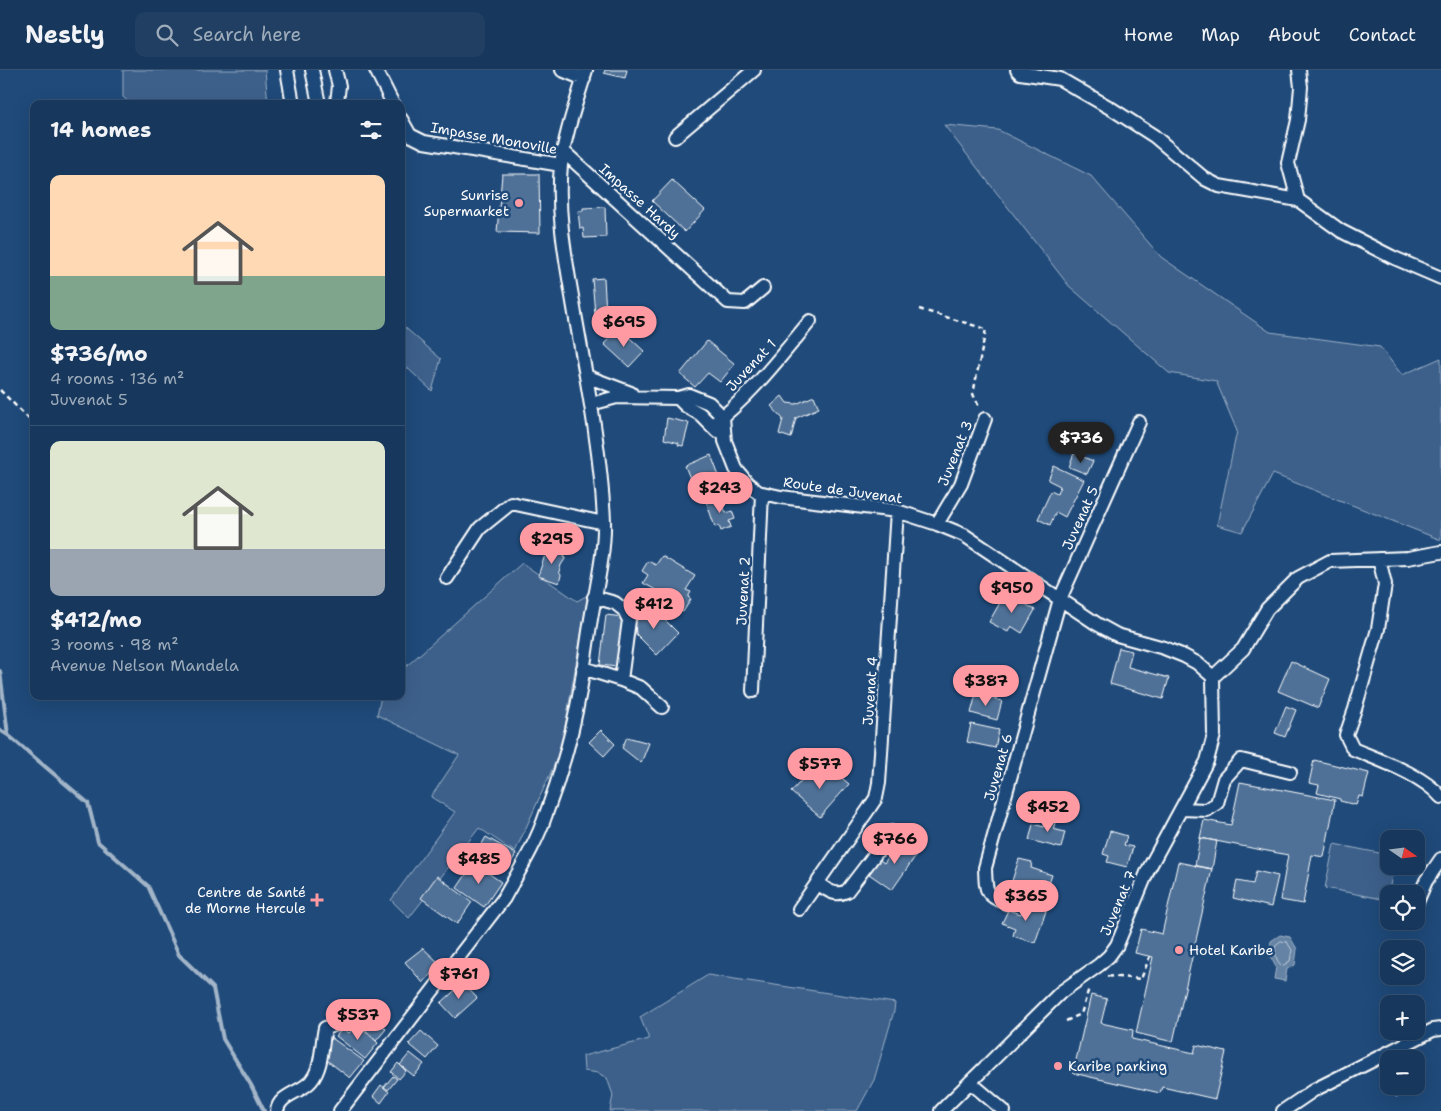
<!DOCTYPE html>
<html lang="en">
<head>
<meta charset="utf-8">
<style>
	body { margin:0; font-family:"Shantell Sans",sans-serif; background:#203f62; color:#f1f3f6; height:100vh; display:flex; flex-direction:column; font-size:19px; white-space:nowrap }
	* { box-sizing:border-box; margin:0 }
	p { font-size:16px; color:#9eacbb }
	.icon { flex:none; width:28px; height:28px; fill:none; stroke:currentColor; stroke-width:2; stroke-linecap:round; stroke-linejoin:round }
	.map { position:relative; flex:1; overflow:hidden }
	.side { position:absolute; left:30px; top:30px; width:375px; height:600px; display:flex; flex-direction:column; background:#17385c; border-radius:10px; box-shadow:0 5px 20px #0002,0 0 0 1px #365272 }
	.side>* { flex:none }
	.needle { width:32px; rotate:104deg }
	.buttons { position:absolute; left:1380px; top:760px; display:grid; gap:10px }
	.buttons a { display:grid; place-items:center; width:45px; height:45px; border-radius:10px; background:#17385c; box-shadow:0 5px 20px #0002,0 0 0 1px #365272; font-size:25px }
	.price { position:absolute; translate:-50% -42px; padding:0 11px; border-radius:18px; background:#ff9aa2; color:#111; font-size:16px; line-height:32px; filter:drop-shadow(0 1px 2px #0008) }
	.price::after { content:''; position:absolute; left:50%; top:30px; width:15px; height:11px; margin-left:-8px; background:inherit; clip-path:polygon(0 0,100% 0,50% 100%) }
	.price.active { background:#222; color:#fff }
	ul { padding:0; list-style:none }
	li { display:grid; align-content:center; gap:10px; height:265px; padding:0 20px }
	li+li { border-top:1px solid #365272 }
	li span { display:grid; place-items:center; height:155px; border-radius:10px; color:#555 }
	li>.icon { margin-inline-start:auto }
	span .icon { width:90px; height:90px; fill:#fffc; stroke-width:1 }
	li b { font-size:21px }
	h2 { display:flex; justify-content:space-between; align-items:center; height:60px; padding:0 20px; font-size:21px }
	header { display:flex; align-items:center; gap:30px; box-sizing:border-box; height:70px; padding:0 25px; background:#17385c; border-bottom:1px solid #365272 }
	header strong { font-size:24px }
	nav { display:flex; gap:28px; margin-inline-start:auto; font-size:18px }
	.search { width:350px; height:45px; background:#203f62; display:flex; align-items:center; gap:12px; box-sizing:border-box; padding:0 18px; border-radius:10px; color:#9eacbb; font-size:19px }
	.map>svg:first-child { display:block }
</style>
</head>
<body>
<header>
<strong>Nestly</strong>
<div class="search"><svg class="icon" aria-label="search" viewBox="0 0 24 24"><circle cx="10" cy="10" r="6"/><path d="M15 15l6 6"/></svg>Search here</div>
<nav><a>Home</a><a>Map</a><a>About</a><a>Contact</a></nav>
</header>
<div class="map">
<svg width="1441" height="1041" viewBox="0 0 1441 1041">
	<rect width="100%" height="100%" fill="#1f4a7a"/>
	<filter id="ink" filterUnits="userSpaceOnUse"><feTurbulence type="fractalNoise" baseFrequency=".02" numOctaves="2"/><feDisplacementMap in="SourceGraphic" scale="10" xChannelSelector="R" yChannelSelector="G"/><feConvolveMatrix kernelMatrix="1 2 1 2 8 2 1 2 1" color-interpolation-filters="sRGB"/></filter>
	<g filter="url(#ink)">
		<path fill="#3c618b" stroke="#9eb0c5" d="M123,0H265L268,34H131L123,27Z
			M944,55L998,60L1091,106L1161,187L1270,262L1380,277L1402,305L1441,288V470L1273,404L1242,462L1217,455L1237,361L1216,311L1169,303L1069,216Z
			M401,254L441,289L432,321L401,292Z
			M522,493L577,531L588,525L561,680L515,782L479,758L409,848L391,830L455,742L431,727L459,685L377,645L381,626H401V601Z
			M1334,774L1389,785V796H1394L1387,830L1325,818Z
			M708,905L895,933L894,941L874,1010L857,1041H610L613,1025L607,1008L598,1003L584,1001L583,986L649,969L640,947Z"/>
		<path fill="#6583a4" stroke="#a3b5c8" d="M1280,865L1290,867L1297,879L1295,895L1287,899L1285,911L1274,909L1276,897L1269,884L1271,871Z"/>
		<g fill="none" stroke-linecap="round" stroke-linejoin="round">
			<path stroke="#c1cddb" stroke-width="1" d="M1281,871L1287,872L1292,880L1290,891L1282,896C1276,891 1274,882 1276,875Z"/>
			<path stroke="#a3b5c8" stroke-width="4" d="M0,601L8,665
				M0,660L8,665L88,733L98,772L148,816L179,885L213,918L223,969L251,1015L264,1041"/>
		</g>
		<path fill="#507197" stroke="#fff" d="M605,0H627L625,8L604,3Z
			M502,104H539L540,163L497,162Z
			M672,110L705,140L685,162L652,131Z
			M605,137L606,167L584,168L583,158L580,159L578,141H583V138Z
			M604,208L606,243L595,244L592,209Z
			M619,258L644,281L629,297L604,274Z
			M707,271L735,294L720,312L708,303L695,317L680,304Z
			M782,326L787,333L796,334L814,326L819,338L796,348L791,368L779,364L783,349L771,336Z
			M667,348L689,353L683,376L678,375L679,373L664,369Z
			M1074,383L1093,391L1087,404L1069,397Z
			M711,385L719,406L712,409L714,415L696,423L685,396Z
			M1054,396L1084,410L1065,447L1056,442L1050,455L1038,449L1051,421L1057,424L1060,416L1048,410Z
			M719,425L726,443L732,441L735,449L729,451L731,457L721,461L719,456L715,457L706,431Z
			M548,476L555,478L556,481L564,484L565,489L561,495L559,502L561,505L559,513L538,506Z
			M662,486L695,506L686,520L691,522L688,527L691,529L683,542L675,537L671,544L657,535L659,532L651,528L656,520L643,513L648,505L642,501L648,491L656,495Z
			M1006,522L1035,540L1022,563L1011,556L1008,562L989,552Z
			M650,535L678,563L657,585L636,564L635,552Z
			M606,545L623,547L617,597L600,595Z
			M1119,578L1132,581L1128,597L1169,608L1163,629L1110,614Z
			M1291,591L1330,609L1318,638L1278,621Z
			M976,624L1002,631L997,650L971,643Z
			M1286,636L1296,640L1285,667L1275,663Z
			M971,654L999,660L995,678L967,672Z
			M601,660L615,674L604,686L589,672Z
			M627,667L649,673L641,693L622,678Z
			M1314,690L1369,703L1363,727L1359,726L1356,735L1340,731V729L1317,723L1319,715L1309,713Z
			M817,693L834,708L837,704L849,714L820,747L791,722Z
			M1240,712L1335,730L1324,787L1312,785L1303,834L1280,830L1288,785L1200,768L1204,750L1231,755Z
			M1047,743L1057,747L1053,759L1065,762L1061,778L1029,770L1033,754L1044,757Z
			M1110,761L1127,766L1124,775L1133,777L1127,797L1107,792L1109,786L1103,784Z
			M486,767L516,784L510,794L480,777Z
			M902,768L919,781L892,820L869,804L880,790L884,793Z
			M1200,768L1217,771L1212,799L1195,796Z
			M1019,789L1032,792L1031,798L1052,805L1045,825L1011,814Z
			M1178,792L1212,799L1173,972L1136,963L1153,887L1135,883L1141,859L1162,864Z
			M474,793L501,812L484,837L457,818Z
			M1256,801L1278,806L1271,837L1233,828L1237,811L1253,814Z
			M437,806L472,832L457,854L421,828Z
			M1025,832L1047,838L1035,873L1013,866L1015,858L1002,853L1008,840L1021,844Z
			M423,878L440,894L423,913L405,892Z
			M463,913L477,928L455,948L441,933Z
			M1091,925L1107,929L1101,953L1133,960L1132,969L1194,983L1196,975L1226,982L1215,1029L1162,1017L1160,1023L1073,1003Z
			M371,944L386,959L376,971L361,955Z
			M358,954L378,973L365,989L336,966L343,958L349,963Z
			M421,961L438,976L427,989L409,974Z
			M329,966L364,991L350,1008L324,988Z
			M410,983L424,994L414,1006L400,995Z
			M398,993L406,1001L399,1009L391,1002Z
			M1416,998L1423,1010L1416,1014Z
			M393,1006L397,1009L388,1020L384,1017Z
			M381,1015L389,1022L381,1033L373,1026Z
			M1389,1016H1413L1396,1027Z"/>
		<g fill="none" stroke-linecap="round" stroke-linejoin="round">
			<g stroke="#fff" stroke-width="16">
				<path id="minor" d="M287,0L293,34
					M312,0L319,34
					M335,0L339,16L337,32L336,34
					M376,0L393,34
					M562,0L584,9
					M1017,0L1020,3L1027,4L1060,9L1112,39L1154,66L1205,109L1219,116L1298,130
					M1299,0L1301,17L1298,50L1288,93L1298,130L1341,161L1392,187L1441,208
					M401,49L410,65L424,72L561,95
					M675,67L754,0
					M564,82L728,232L745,233L763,218
					M586,306L631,323
					M678,328L686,336L700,344L717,361
					M591,334L617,327L678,328L689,325L709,333L723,347L725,371L736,399L747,413L758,422L781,427L897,441L937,454L964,465L1097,554L1117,565L1164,578L1184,586L1197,593L1213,607
					M711,356C748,329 781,286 810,251
					M937,454L961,414L985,349
					M1379,489L1385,514L1378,559L1355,639L1346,665L1353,679C1379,690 1423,705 1441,727
					M447,508L480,458L511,433L604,453
					M594,527L615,533L624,540L629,550L621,610
					M583,598L621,610L641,618L662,637
					M1213,607L1243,579L1267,539L1298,508L1330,491L1408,488L1441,482
					M753,621L762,423
					M1182,739L1207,740L1217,733L1224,709L1241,690L1290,702
					M817,813C827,820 835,827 847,821L892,762
					M1417,832L1426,811L1441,789
					M1006,833C984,825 986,820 985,798L1060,529L1139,352
					M799,839L868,740L876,728L879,713L897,441
					M970,1012L1004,1041
					M277,1041C279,1024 301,1023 311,1011C323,996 321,976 325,958L355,948
					M340,1041L504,828C519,801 536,774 546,744C560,707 573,660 580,621C584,597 587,573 591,549C596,519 605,482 604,451C601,382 587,312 575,244C567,195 556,145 561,95C565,63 577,31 586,0
					M941,1041L1061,922L1099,895L1109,886L1117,875L1148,800L1207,691L1214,665L1213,607
					M1283,1041L1314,1020L1433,960L1441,959"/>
			</g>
			<path stroke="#fff" stroke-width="2.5" stroke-dasharray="5 4" stroke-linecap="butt" d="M919,239L986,259L973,324L980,339
				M0,320L34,354
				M1107,906L1141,909L1150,886
				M1066,951L1081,944L1089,918"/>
			<use href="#minor" stroke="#1f4a7a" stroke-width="12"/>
		</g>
	</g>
	<g fill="#ff9aa2" stroke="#1f4a7a" stroke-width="2">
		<circle cx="519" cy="133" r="5"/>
		<path d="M314.5 822.5h5v5h5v5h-5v5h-5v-5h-5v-5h5z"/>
		<circle cx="1179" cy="880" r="5"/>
		<circle cx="1058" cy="996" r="5"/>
	</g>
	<g text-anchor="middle" stroke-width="5" stroke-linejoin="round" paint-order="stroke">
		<g font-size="14" fill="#fff" stroke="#1f4a7a">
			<text transform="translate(494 68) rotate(10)" y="5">Impasse Monoville</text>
			<text transform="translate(640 131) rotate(42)" y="5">Impasse Hardy</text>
			<text transform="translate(751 295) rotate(-47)" y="5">Juvenat 1</text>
			<text transform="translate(955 383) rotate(-68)" y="5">Juvenat 3</text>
			<text transform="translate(843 420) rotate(8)" y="5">Route de Juvenat</text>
			<text transform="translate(1080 448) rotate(-66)" y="5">Juvenat 5</text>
			<text transform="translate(743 521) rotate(-87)" y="5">Juvenat 2</text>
			<text transform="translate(870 621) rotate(-86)" y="5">Juvenat 4</text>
			<text transform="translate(998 697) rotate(-74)" y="5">Juvenat 6</text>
			<text transform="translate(1118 833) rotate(-67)" y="5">Juvenat 7</text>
		</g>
		<g font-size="14" fill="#fff" stroke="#1f4a7a" text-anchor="end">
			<text x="509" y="130">Sunrise<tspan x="509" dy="16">Supermarket</tspan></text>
			<text x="306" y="827">Centre de Santé<tspan x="306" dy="16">de Morne Hercule</tspan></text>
			<text x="1189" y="885" text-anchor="start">Hotel Karibe</text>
			<text x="1068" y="1001" text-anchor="start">Karibe parking</text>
		</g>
	</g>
</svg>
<div class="buttons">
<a><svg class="needle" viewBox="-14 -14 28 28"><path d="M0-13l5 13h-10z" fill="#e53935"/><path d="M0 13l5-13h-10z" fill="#9eacbb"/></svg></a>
<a><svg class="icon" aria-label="locate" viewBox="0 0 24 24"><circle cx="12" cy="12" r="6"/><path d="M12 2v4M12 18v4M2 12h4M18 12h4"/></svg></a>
<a><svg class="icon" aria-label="layers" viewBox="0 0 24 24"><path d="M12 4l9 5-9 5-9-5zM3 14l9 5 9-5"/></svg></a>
<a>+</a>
<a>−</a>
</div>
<b class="price" style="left:624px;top:278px">$695</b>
<b class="price active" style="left:1081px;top:394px">$736</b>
<b class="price" style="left:720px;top:444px">$243</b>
<b class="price" style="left:552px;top:495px">$295</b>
<b class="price" style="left:1012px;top:544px">$950</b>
<b class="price" style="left:654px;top:560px">$412</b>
<b class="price" style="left:986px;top:637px">$387</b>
<b class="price" style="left:820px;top:720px">$577</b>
<b class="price" style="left:1048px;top:763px">$452</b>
<b class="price" style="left:895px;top:795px">$766</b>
<b class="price" style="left:479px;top:815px">$485</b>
<b class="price" style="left:1026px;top:852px">$365</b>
<b class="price" style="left:459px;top:930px">$761</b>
<b class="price" style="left:358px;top:971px">$537</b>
<section class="side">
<h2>14 homes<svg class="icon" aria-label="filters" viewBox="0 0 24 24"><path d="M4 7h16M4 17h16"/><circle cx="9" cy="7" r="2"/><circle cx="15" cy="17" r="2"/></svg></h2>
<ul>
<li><span style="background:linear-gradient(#ffd9b3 65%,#7fa58c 0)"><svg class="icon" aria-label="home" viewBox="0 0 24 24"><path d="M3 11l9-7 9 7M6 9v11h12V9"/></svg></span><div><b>$736/mo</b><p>4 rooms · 136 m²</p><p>Juvenat 5</p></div></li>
<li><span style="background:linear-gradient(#dfe7d0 70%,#9aa5b1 0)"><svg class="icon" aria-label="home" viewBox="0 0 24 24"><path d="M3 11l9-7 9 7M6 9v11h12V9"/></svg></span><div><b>$412/mo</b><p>3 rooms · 98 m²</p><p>Avenue Nelson Mandela</p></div></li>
</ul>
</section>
</div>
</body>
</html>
